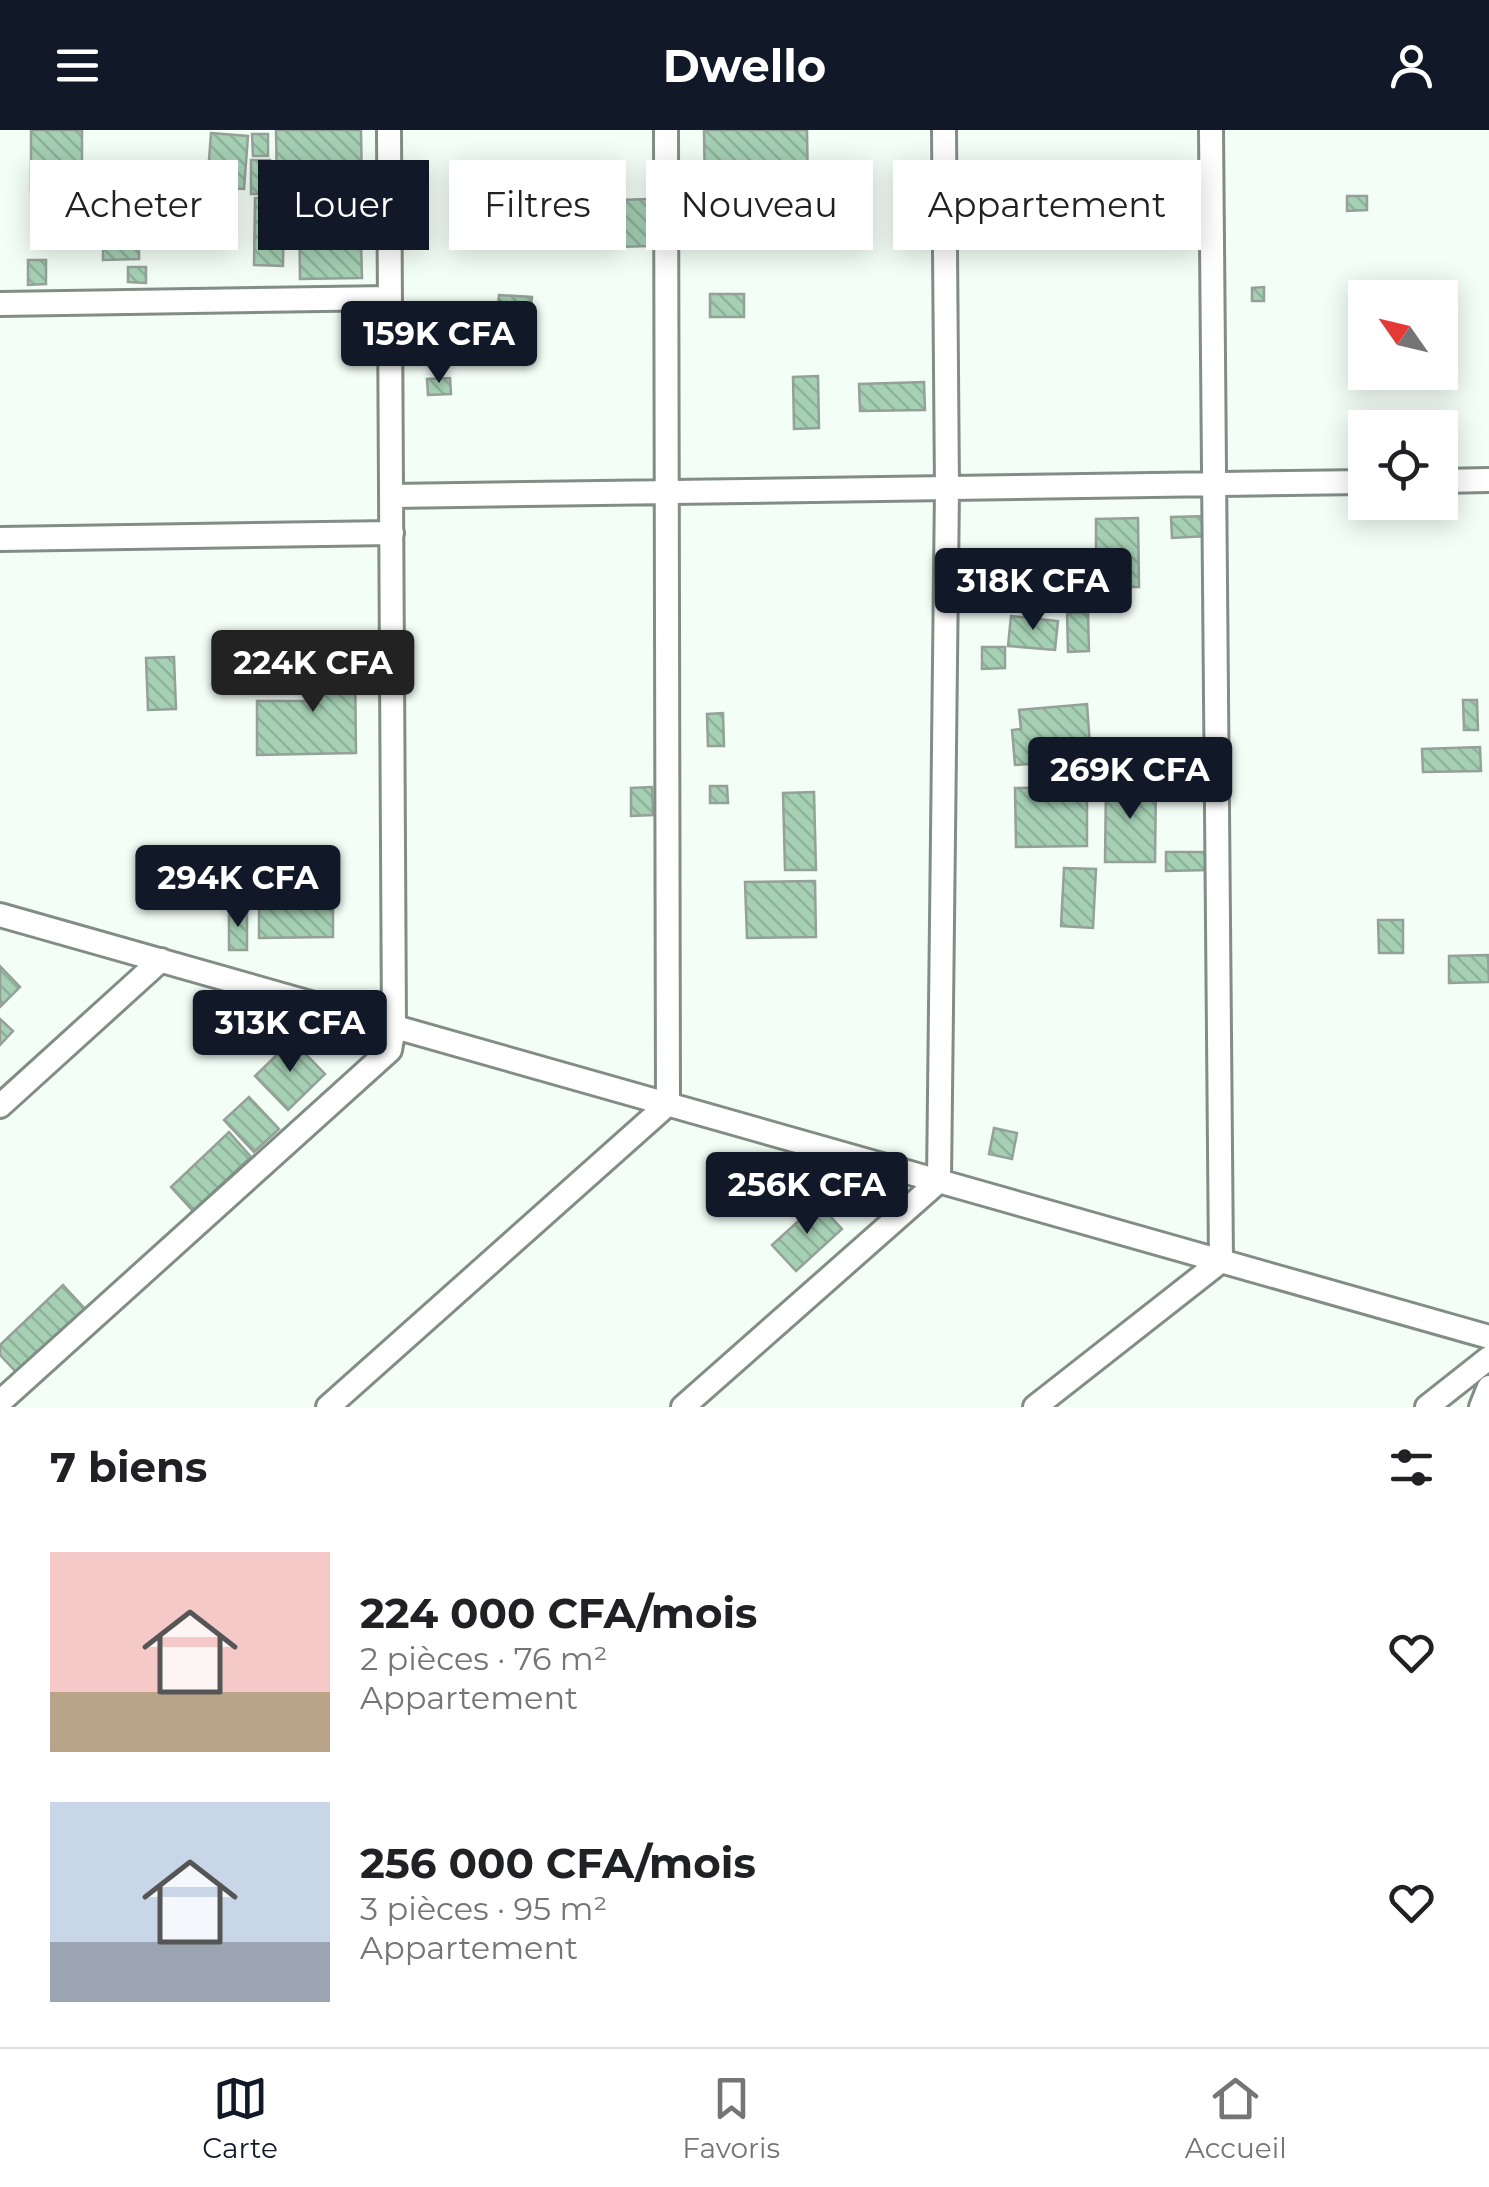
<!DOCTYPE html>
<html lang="fr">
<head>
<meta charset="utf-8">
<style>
	body { margin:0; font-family:Montserrat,sans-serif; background:#f6f6f6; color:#202124; height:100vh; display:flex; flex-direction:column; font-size:38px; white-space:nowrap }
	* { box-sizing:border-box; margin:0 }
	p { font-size:32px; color:#757577 }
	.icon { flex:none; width:55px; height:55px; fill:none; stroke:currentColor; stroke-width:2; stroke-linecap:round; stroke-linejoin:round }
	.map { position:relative; height:1277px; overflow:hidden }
	.drawer { display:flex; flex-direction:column; background:#fff; flex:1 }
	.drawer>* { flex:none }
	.hud { position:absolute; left:30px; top:30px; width:1430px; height:90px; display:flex; gap:20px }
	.needle { width:65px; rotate:304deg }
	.controls { position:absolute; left:1348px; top:150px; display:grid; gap:20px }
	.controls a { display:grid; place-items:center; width:110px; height:110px; border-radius:0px; background:#fff; box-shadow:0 5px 25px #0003; font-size:50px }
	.price { position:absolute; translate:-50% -85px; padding:0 22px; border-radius:10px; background:#111827; color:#fff; font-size:32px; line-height:65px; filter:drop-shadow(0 2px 5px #0008) }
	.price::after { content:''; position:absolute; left:50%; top:60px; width:30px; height:22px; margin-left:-15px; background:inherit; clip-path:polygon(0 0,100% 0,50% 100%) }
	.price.current { background:#222; color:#fff }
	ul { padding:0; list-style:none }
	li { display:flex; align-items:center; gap:30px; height:250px; padding:0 50px }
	li span { display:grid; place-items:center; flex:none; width:280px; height:200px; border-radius:0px; color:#555 }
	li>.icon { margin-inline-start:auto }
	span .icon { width:120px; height:120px; fill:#fffc; stroke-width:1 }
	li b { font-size:42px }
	h2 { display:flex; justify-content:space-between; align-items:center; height:120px; padding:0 50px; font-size:42px }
	.tag { padding:0 35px; border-radius:0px; background:#fff; box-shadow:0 5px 25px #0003; font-size:35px; line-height:90px }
	.tag.current { background:#111827; color:#fff }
	header { display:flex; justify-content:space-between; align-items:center; height:130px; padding:0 50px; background:#111827; color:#fff; font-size:45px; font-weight:700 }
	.menu { display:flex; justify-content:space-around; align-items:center; height:140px; border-top:2px solid #e0e0e0; background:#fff; font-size:28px; color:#757577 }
	.menu a { display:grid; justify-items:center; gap:5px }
	.menu .current { color:#111827 }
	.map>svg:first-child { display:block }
</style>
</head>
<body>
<header><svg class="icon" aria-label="menu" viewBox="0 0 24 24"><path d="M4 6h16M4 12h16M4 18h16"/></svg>Dwello<svg class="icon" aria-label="person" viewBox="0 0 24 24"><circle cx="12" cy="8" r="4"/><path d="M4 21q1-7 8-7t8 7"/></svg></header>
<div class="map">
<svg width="1489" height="1277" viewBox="0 0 1489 1277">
	<defs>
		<pattern id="building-back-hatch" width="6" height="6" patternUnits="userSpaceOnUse" patternTransform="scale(2.5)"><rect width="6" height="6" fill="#a5d0b4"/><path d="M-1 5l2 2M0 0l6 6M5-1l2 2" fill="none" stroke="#8db199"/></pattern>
	</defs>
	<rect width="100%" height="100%" fill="#f3fef7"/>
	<path fill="url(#building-back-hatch)" stroke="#94a098" stroke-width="2.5" d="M31,0H82V62H31Z
		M276,0H361L362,56L277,58Z
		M704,0H807L808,62L705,64Z
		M211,3L248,6L244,59L207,57Z
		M252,4H268V26H253Z
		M251,30H270L271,64H251Z
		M158,45L195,47L194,68L157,67Z
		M1347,66H1367V80L1347,81Z
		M255,68H284L283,136L254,135Z
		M360,69L362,148L300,149L299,71Z
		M649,69V116L618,117L617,70Z
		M131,72L132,106L102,107L101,73Z
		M139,112V129L103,130V113Z
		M28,130H46V154L28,155Z
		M128,137H146V153L128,152Z
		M1264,157V171H1252V158Z
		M710,164H744V187H710Z
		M499,165L532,167L526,223L494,221Z
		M818,246L819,298L794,299L793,247Z
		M450,248L451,264L428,265L427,249Z
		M924,252L925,280L860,281L859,254Z
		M1207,386L1208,406L1172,408L1171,387Z
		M1138,388L1139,457H1096V389Z
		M1088,482L1089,521L1068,522L1067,483Z
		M1011,486L1058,491L1055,520L1008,516Z
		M982,517H1005V538L982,539Z
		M174,527L176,579L148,580L146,528Z
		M306,531H355L356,623L257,625V571H307Z
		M1463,570H1477L1478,600H1464Z
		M1087,574L1091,629L1015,635L1012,600L1021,599L1019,580Z
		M723,583L724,616H708L707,584Z
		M1480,617L1481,641L1423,642L1422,619Z
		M1106,652H1156L1155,732H1105Z
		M710,656H727L728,673H710Z
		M652,657L653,685L631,686V658Z
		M1087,657V716L1016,717L1015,658Z
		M814,662L816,740H785L783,663Z
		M1166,722H1210L1209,740L1166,741Z
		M1064,738L1096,739L1093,798L1061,796Z
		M815,751L816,807L747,808L745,752Z
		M259,757H333V807L259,808Z
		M229,779H247V820H229Z
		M1378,790H1403V823H1379Z
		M1488,825L1489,852L1449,853V826Z
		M0,836L20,857L0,877Z
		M0,889L13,901L0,915Z
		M292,910L325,944L288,980L255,946Z
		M249,967L279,999L254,1022L224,990Z
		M994,998L1017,1003L1012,1029L989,1024Z
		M229,1002L251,1027L193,1081L171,1057Z
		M818,1073L842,1099L796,1141L772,1115Z
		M63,1155L85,1179L17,1243L0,1225V1215Z"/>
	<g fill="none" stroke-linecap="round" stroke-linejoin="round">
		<g stroke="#818d85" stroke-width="28">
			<path id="minor" d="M0,174L390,168
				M1440,351L1489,350
				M392,366L1365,352
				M0,409L392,403
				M0,785L1489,1207
				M0,976L161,830
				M0,1272L390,920L394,897L389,0
				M328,1277L668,974L666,0
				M683,1277L939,1051L947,359L944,0
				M1035,1277L1221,1131L1211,0
				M1427,1277L1489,1228
				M1481,1277L1489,1257"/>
		</g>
		<use href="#minor" stroke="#fff" stroke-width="22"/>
	</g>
</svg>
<div class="controls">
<a><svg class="needle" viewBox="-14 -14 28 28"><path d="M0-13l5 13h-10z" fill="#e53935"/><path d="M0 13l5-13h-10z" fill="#757577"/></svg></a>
<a><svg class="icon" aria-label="locate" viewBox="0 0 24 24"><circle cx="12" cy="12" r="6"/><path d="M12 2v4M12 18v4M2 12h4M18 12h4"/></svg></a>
</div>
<b class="price" style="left:439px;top:256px">159K CFA</b>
<b class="price" style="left:1033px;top:503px">318K CFA</b>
<b class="price current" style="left:313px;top:585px">224K CFA</b>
<b class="price" style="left:1130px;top:692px">269K CFA</b>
<b class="price" style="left:238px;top:800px">294K CFA</b>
<b class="price" style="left:290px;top:945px">313K CFA</b>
<b class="price" style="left:807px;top:1107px">256K CFA</b>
<div class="hud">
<a class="tag">Acheter</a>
<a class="tag current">Louer</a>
<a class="tag">Filtres</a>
<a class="tag">Nouveau</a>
<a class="tag">Appartement</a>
</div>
</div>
<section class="drawer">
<h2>7 biens<svg class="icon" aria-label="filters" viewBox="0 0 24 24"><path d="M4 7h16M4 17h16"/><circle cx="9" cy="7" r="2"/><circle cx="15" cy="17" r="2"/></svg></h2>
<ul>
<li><span style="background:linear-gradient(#f6c9c9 70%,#b9a48a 0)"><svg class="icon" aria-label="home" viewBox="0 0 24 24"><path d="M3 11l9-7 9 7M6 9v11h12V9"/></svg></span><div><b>224 000 CFA/mois</b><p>2 pièces · 76 m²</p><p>Appartement</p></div><svg class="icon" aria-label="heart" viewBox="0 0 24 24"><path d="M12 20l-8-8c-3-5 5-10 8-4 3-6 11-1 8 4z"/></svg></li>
<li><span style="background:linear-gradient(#c9d6e8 70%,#9aa5b1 0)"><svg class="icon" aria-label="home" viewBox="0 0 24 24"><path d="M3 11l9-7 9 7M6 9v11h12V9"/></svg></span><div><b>256 000 CFA/mois</b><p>3 pièces · 95 m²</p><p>Appartement</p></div><svg class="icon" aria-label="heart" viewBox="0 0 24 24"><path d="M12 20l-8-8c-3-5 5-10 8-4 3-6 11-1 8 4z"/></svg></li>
</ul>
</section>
<nav class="menu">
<a class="current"><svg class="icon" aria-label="map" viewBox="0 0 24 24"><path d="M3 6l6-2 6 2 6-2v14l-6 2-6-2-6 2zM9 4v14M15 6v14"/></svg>Carte</a>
<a><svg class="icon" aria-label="saved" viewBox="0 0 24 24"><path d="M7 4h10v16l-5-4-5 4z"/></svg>Favoris</a>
<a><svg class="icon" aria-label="home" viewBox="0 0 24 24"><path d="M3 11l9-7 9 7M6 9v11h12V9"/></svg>Accueil</a>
</nav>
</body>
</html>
